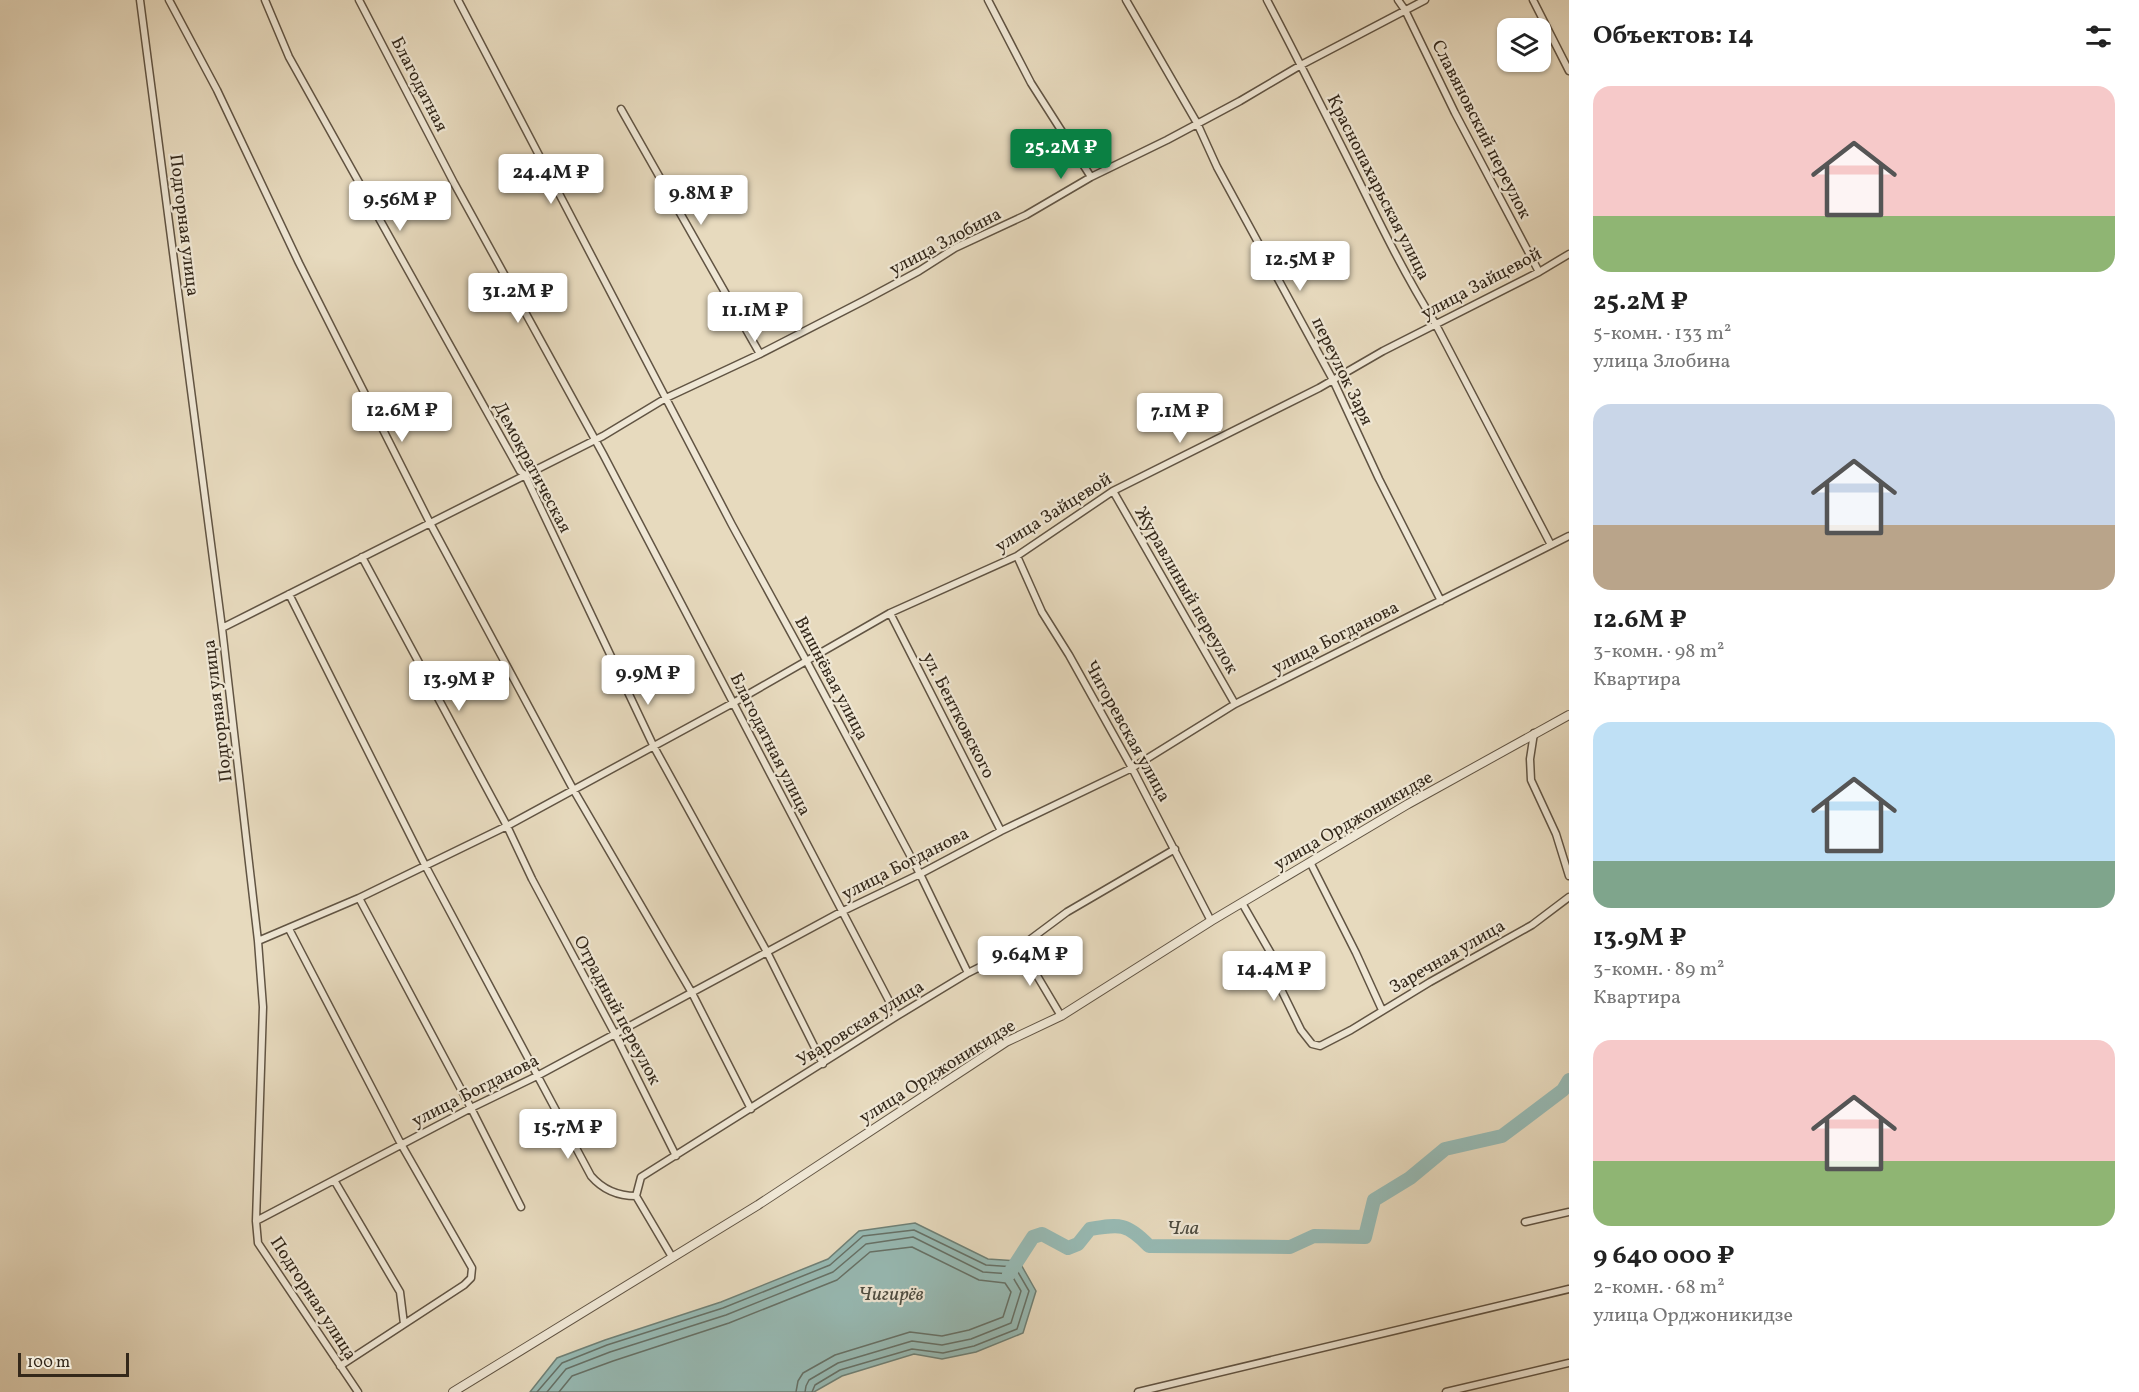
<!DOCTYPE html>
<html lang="ru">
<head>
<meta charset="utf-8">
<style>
	body { margin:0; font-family:Vollkorn,serif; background:#f2f2f2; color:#222; height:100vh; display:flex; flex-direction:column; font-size:22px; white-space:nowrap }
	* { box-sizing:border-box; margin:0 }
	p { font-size:20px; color:#767676 }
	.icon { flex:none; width:33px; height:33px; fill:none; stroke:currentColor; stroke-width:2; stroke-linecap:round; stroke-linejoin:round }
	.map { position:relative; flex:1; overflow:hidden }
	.drawer { display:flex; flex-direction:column; background:#fff; width:570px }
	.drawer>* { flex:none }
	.controls { position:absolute; left:1497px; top:18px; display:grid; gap:12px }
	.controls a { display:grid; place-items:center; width:54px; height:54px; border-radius:12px; background:#fff; box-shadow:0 2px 4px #0004; font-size:30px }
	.scale { position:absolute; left:18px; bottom:15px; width:111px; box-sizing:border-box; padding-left:6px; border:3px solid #34281a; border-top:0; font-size:16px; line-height:21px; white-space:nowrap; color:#34281a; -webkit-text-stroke:4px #efe7d5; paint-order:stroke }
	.price { position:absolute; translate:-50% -51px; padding:0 14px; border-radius:6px; background:#fff; color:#222; font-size:20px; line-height:39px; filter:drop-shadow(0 2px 3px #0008) }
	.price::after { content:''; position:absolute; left:50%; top:36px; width:18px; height:14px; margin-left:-9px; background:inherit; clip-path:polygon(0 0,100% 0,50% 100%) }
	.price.active { background:#0b8043; color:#fff }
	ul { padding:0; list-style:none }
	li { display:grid; align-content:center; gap:12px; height:318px; padding:0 24px }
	li span { display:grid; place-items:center; height:186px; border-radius:18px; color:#555 }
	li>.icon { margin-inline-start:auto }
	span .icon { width:108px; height:108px; fill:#fffc; stroke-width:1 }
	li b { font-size:26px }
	h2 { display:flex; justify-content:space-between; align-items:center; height:72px; padding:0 24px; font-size:26px }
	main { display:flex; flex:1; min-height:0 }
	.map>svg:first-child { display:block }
</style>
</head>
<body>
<main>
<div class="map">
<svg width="1569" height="1392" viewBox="0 0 1569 1392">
	<rect width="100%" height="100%" fill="#e7dabe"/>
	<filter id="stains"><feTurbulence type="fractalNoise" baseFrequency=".00333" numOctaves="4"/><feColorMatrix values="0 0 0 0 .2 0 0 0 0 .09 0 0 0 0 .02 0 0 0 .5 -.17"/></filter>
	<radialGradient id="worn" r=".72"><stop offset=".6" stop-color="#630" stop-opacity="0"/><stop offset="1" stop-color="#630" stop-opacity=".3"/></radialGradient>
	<path fill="#97bab4" stroke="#6f8076" stroke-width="1.5" d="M915,1223L988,1259L1019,1261L1036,1291L1023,1333L976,1352L942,1359L914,1354L842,1376L814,1392H530L557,1358L605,1340L721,1302L828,1259L859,1231Z"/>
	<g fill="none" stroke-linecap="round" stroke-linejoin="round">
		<path stroke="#667167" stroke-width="1.5" d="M537,1392L562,1363L607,1345L723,1308L830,1265L863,1236L914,1230L986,1265L1015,1267L1029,1291L1017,1329L974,1346L943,1353L912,1349L840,1370L815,1385L812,1392
			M547,1392L566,1369L610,1352L726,1315L833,1272L866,1244L913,1237L983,1272L1011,1274L1021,1291L1011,1323L971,1339L942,1345L912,1341L838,1363L809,1380L806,1386L805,1392
			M559,1392L572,1376L613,1361L729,1323L837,1280L870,1252L912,1247L979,1280L1005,1283L1011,1292L1003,1317L969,1330L942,1336L910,1332L835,1355L803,1373L798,1381L796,1392"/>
		<path stroke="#97bab4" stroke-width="14" d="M1009,1274L1033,1237L1042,1234L1068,1248L1078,1244L1090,1229C1120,1224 1127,1223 1149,1246L1290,1247L1314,1236L1365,1237L1374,1200L1410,1178L1445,1149L1502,1136L1563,1090L1569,1080"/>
		<g stroke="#615443" stroke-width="9">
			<path id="minor" d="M140,0L222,628L258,941L263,1007L256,1221L258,1243L358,1392
				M169,0L217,90L299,263L430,523L573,789L692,993L751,1109
				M265,0L289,57L520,471L525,475L654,747L767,952L823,1064
				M359,0L454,183L603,454L897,1016
				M458,0L732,525L807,662L920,874L968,973
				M988,0L1031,83L1091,177
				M1126,0L1197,123L1217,167L1333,380L1379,479L1441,601
				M1267,0C1298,59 1328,119 1358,179C1382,228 1406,277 1435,323L1551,545
				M1398,0L1405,10L1455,113L1539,272
				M1533,0L1569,71
				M621,109L760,354
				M1113,491L1235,704
				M1017,556L1042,612L1069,655L1132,768L1211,921
				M362,557L507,826L532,879L615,1034L676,1156
				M289,594L425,865L591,1176C603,1190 618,1196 636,1196
				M890,613L1001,831
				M222,628L603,436L666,398L760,354L865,300L919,271L955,248L1026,215L1091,177L1167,140L1240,101L1301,65L1425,0
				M1534,733L1530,759L1531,780L1556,834L1569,876
				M1310,862L1356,953L1382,1010
				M359,898L471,1108L521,1207
				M1242,903L1273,957L1274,975L1301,1030L1312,1044L1320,1046L1351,1030L1430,982L1532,925L1569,897
				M289,929L401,1144L472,1268L471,1278L464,1285L340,1366
				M258,941L359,898L507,826L733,703L890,613L1017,556L1113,491L1319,388L1383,351L1539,272L1569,254
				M1020,947L1061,1016
				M334,1180L400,1292L404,1324
				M256,1221L471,1108L537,1076L841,912L920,874L1001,831L1132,768L1235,704L1569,536
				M1525,1222L1569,1212
				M672,1257L636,1196L641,1177L897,1016L968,973L1020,947L1067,912L1175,849
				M1138,1392L1569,1289
				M1446,1392L1569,1363"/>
		</g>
		<g stroke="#615443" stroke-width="10">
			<path id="tertiary" d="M453,1392L758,1205L1006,1042L1061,1016L1211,921L1408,804L1569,715"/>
		</g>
		<use href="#minor" stroke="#efe7d5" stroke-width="6"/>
		<use href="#tertiary" stroke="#efe7d5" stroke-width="8"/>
	</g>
	<g text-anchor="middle" stroke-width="4.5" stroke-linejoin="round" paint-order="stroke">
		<g font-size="18" fill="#34281a" stroke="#efe7d5">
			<text transform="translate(420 84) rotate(63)" y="6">Благодатная</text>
			<text transform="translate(1482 129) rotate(63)" y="6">Славяновский переулок</text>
			<text transform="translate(1379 187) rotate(63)" y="6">Краснопахарьская улица</text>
			<text transform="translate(185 225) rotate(83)" y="6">Подгорная улица</text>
			<text transform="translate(945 241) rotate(-28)" y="6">улица Злобина</text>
			<text transform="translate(1481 283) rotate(-28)" y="6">улица Зайцевой</text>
			<text transform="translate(1343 371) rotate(64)" y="6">переулок Заря</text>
			<text transform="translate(533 467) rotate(62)" y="6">Демократическая</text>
			<text transform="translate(1053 512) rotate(-32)" y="6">улица Зайцевой</text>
			<text transform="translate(1187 590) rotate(60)" y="6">Журавлиный переулок</text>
			<text transform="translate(1335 637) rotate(-27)" y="6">улица Богданова</text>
			<text transform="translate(832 678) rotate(62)" y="6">Вишнёвая улица</text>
			<text transform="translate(217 711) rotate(-97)" y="6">Подгорная улица</text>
			<text transform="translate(959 715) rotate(63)" y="6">ул. Бентковского</text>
			<text transform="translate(1128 731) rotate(61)" y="6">Чигоревская улица</text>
			<text transform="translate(771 744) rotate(63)" y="6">Благодатная улица</text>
			<text transform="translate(1353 820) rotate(-30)" y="6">улица Орджоникидзе</text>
			<text transform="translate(905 863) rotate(-27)" y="6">улица Богданова</text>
			<text transform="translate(1447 956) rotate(-30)" y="6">Заречная улица</text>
			<text transform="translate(618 1010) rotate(62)" y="6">Отрадный переулок</text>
			<text transform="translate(860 1023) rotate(-32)" y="6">Уваровская улица</text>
			<text transform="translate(937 1071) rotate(-32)" y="6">улица Орджоникидзе</text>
			<text transform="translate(475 1090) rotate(-27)" y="6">улица Богданова</text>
			<text transform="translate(314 1298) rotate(57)" y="6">Подгорная улица</text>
		</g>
		<g font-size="20" font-style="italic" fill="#4d4c40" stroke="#efe7d5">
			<text x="1183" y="1234">Чла</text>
			<text x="891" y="1300">Чигирёв</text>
		</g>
	</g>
	<rect width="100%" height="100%" filter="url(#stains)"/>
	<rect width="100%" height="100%" fill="url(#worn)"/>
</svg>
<div class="controls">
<a><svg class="icon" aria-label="layers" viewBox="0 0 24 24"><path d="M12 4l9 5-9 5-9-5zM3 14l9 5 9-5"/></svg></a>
</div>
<div class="scale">100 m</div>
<b class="price active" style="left:1061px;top:180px">25.2M ₽</b>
<b class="price" style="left:551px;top:205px">24.4M ₽</b>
<b class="price" style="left:701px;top:226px">9.8M ₽</b>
<b class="price" style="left:400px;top:232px">9.56M ₽</b>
<b class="price" style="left:1300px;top:292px">12.5M ₽</b>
<b class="price" style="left:518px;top:324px">31.2M ₽</b>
<b class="price" style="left:755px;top:343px">11.1M ₽</b>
<b class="price" style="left:402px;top:443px">12.6M ₽</b>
<b class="price" style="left:1180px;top:444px">7.1M ₽</b>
<b class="price" style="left:648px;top:706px">9.9M ₽</b>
<b class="price" style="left:459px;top:712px">13.9M ₽</b>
<b class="price" style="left:1030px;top:987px">9.64M ₽</b>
<b class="price" style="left:1274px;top:1002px">14.4M ₽</b>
<b class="price" style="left:568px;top:1160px">15.7M ₽</b>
</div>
<section class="drawer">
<h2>Объектов: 14<svg class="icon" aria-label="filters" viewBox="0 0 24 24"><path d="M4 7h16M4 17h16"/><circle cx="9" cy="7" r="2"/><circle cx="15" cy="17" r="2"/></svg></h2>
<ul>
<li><span style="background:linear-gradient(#f6c9c9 70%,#8fb573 0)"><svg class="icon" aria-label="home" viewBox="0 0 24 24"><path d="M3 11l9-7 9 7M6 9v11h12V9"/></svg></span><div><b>25.2M ₽</b><p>5-комн. · 133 m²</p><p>улица Злобина</p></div></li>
<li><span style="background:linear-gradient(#c9d6e8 65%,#b9a48a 0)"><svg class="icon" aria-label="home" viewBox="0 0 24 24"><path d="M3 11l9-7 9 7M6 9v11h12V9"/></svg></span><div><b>12.6M ₽</b><p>3-комн. · 98 m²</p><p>Квартира</p></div></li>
<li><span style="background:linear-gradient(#bfe0f5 75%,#7fa58c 0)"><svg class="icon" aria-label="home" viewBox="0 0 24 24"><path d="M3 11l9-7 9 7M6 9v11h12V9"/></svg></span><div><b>13.9M ₽</b><p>3-комн. · 89 m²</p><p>Квартира</p></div></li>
<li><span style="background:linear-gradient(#f6c9c9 65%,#8fb573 0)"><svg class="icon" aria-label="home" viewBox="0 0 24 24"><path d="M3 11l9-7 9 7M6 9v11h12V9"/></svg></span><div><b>9 640 000 ₽</b><p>2-комн. · 68 m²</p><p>улица Орджоникидзе</p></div></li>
</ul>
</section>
</main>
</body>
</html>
